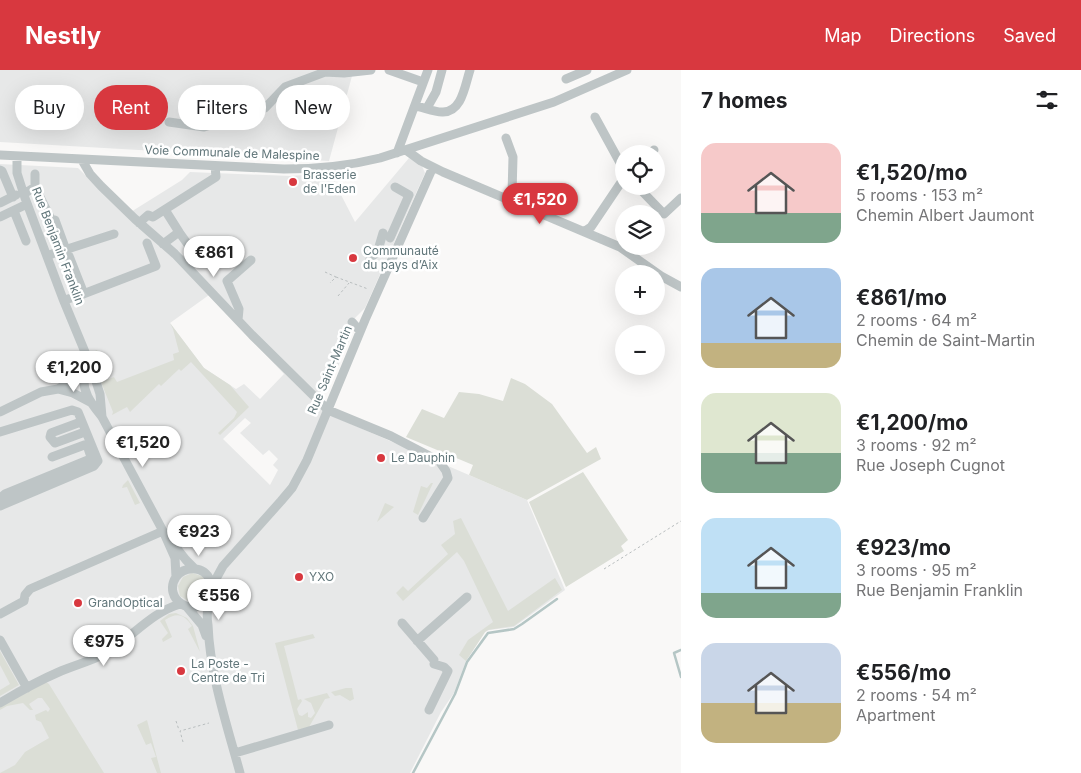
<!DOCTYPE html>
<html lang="en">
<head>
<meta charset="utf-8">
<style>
	body { margin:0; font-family:Inter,sans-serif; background:#f2f2f2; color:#202124; height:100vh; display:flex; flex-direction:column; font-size:19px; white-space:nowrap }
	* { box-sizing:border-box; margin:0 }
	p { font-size:16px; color:#757577 }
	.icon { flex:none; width:28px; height:28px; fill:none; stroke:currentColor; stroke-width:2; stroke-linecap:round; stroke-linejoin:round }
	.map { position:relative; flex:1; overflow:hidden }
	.drawer { display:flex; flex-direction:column; background:#fff; width:400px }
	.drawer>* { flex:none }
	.hud { position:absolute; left:15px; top:15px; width:475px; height:45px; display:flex; gap:10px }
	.tools { position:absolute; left:615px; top:75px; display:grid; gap:10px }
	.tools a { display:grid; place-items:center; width:50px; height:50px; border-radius:50%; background:#fff; box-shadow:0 5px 20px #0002; font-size:25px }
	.price { position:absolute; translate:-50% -42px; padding:0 11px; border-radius:18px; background:#fff; color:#222; font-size:16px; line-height:32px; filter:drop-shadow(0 1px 2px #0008) }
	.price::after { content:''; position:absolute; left:50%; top:30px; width:15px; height:11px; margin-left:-8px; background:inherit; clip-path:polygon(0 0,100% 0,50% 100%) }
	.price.current { background:#d8383f; color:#fff }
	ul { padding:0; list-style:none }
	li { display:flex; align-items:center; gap:15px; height:125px; padding:0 20px }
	li span { display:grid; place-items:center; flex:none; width:140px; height:100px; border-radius:15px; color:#555 }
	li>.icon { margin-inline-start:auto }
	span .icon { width:60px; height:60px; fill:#fffc; stroke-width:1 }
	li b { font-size:21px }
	h2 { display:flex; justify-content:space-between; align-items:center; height:60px; padding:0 20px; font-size:21px }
	.pill { padding:0 18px; border-radius:22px; background:#fff; box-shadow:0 5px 20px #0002; font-size:18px; line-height:45px }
	.pill.current { background:#d8383f; color:#fff }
	header { display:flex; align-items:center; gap:30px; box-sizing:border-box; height:70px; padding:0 25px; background:#d8383f; color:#fff }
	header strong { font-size:24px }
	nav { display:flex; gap:28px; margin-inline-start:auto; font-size:18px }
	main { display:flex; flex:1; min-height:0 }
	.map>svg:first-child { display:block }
</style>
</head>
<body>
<header>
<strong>Nestly</strong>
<nav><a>Map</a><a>Directions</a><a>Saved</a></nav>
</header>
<main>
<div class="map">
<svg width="681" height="703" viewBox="0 0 681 703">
	<rect width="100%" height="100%" fill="#f9f8f7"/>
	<path fill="#e7e8e8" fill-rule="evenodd" d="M0,0H351L352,6L329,91L0,72Z
		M409,88L422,96L425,103L365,238L349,254L354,259L330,315L320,323L317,332L337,348L527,430L565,520L514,557L489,560L485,562L466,591L454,623L441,642L410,703H0V94L78,98L126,145L182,110L190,102L290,106L332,103L337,117L355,152ZM209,225L284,304L260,329L244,314L236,319L204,298L170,253ZM245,348L251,353L240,363L263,385L269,380L278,389L273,395L278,400L270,415L223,369Z"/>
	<path fill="#dbded6" d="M170,253L204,298L230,315L249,337L220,365L218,363L234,348L237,342L191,292L181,301L179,299L161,316L159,314L130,342L127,337L112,345L113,342L101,312L114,307L117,312L174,290L173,284L179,282L173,259Z
		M97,280L105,300L103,301L97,300L91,283Z
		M511,308L525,314L552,334L587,383L596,377L601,389L527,430L469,405L473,395L406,367L422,339L444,348L459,322L479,324L503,331Z
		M583,402L628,470L621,476L624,481L566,517L529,432Z
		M128,410L140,433L135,435L127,417L122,418L123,415Z
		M431,413H433L418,445L413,442L421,416L427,418Z
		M385,433L394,437L377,452Z
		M461,448L508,541L555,508L562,520L514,556L488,560L485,562L466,591L459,585L468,570L493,552L464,491L457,482L403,531L396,523L403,516L408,521L448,484L441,475L455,464L453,451Z
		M203,455L210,456L213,461L207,466L202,465L198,458Z
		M192,503L202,506C209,514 209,523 201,530H192L190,532L180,526L178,516L183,507Z
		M176,543L187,548L193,556L200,582L188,559L192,556C184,544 177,542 165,550L172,567L163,572L162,569L168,563L160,551L169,544Z
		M313,564L315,568L284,576L298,630L301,629L302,631L297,639L299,645L302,646L308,642V647L311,648L315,643L311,633L304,629L327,623L330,628L325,629L309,657L298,660L275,573Z
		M0,581L19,615L0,626V620L10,614L0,595Z
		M46,612L49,614L104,703H0L15,695L25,682L49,668L41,652L36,650L35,645L46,640L48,642L50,639L42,628H38L29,634L33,640H30L23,633L7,636L0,640V637Z
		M346,618H352L354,629L350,631L340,625L335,626L331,622Z
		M147,650L161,703H157L151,688L156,687L151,673L146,675L137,655Z"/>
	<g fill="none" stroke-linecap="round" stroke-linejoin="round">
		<path stroke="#b5c6c5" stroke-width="2.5" d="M681,580L674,583L681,607
			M413,703L455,624L467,592L488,563L514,559L522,554L557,529"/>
		<path stroke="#b9bebf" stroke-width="1" stroke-dasharray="2.5 2.5" stroke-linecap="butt" d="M325,202L336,207L330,213
			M336,207L368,219
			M338,226L349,213
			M604,499L681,451
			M176,651L179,660
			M183,672L180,661L209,653"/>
		<path stroke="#bec5c6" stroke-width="9" d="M389,0L423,12
			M566,9L587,0
			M415,36C423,37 433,42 442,42C462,43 465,15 470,0
			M427,38L436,22L442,0
			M595,47L624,100
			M169,52L204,57L265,38L285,17L325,2L344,3L371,0
			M506,68L513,87L512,124L510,130
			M406,80L421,91L443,102L620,177L661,206L681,217
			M397,83L428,0
			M650,84L654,80
			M0,85L284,99C317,99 348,96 380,88L554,32L627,0
			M17,86V103L25,128L63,229L92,299L100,324L102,347
			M82,90L90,104L101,116L135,149L175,184L252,265L328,340L391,366L439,391L446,401L448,408L423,448
			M0,100L2,101L13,127
			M637,116L664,144L681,128
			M35,117L50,147
			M27,122L35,117V104
			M0,133L16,125
			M14,141L26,171
			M0,147L27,134
			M55,150L66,180
			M139,153L148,145L153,147L216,107L215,96
			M585,161L591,157L624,108
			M179,162L189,176
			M390,168L409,125L395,117
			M163,174L179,162L167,143
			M52,184L114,164
			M370,189L378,180L383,163
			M78,226L156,196L147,173
			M68,229L78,226L82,219L69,186
			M238,250L239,239L227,211L251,190
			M352,252L360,261
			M86,289C87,295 85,299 84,305C82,323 92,334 102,347L163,461L175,488L176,507
			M58,319L73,323L90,332
			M0,342L41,322L58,319L84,304L88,305
			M78,353L51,363L50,367L55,373L82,363
			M0,362L72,340L78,342L98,391L94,396L0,436
			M52,387L87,374
			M0,428L5,424L88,390L91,387L87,375
			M171,471L186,490L195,499
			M212,520L217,507L223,496L281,431L292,418L307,390L365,250L433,97
			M210,527C193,551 162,528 176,507C185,495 204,496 210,510C214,519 210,527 208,536C207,542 207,549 208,555C210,605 227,655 240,703
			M187,537L202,555L206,566
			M0,544L24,531L25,525L30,519L163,461
			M402,553L434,590
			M0,570L27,618
			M417,571L467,527
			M0,633C20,621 40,610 61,601C75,595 91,591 104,584C131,569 150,543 180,534
			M429,640L448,601L444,597L434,594
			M235,683L329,655"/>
	</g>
	<g fill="#d8383f" stroke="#fff" stroke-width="2">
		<circle cx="293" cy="112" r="5"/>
		<circle cx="353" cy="188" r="5"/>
		<circle cx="381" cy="388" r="5"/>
		<circle cx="299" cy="507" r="5"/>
		<circle cx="78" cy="533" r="5"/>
		<circle cx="181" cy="601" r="5"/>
	</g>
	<g text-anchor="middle" stroke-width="5" stroke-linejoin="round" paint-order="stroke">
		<g font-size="12" fill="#61767a" stroke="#fff">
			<text transform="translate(232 83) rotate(2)" y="4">Voie Communale de Malespine</text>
			<text transform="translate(58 176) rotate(69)" y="4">Rue Benjamin Franklin</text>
			<text transform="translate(330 300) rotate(-67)" y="4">Rue Saint-Martin</text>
		</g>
		<g font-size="12" fill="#61767a" stroke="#fff" text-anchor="start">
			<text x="303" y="109">Brasserie<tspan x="303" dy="14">de l'Eden</tspan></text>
			<text x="363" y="185">Communauté<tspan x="363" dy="14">du pays d’Aix</tspan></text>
			<text x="391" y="392">Le Dauphin</text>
			<text x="309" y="511">YXO</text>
			<text x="88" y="537">GrandOptical</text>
			<text x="191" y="598">La Poste -<tspan x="191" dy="14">Centre de Tri</tspan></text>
		</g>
	</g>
</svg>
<div class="tools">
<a><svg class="icon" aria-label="locate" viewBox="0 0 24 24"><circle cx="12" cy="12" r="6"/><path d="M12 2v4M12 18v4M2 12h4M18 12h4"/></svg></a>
<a><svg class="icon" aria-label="layers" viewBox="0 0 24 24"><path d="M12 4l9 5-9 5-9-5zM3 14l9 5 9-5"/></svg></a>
<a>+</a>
<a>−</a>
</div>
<b class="price current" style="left:540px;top:155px">€1,520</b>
<b class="price" style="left:214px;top:208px">€861</b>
<b class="price" style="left:74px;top:323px">€1,200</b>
<b class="price" style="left:143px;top:398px">€1,520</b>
<b class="price" style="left:199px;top:487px">€923</b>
<b class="price" style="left:219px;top:551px">€556</b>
<b class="price" style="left:104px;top:597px">€975</b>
<div class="hud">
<a class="pill">Buy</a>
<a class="pill current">Rent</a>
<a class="pill">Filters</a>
<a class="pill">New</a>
</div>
</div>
<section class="drawer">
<h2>7 homes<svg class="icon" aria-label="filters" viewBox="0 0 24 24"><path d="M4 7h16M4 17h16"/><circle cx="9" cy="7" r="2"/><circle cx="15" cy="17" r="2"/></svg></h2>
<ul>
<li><span style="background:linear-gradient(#f6c9c9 70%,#7fa58c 0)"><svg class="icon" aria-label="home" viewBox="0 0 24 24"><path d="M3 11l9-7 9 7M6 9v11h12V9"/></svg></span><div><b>€1,520/mo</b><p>5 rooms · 153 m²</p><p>Chemin Albert Jaumont</p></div></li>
<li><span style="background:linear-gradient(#a9c7e8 75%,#c2b280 0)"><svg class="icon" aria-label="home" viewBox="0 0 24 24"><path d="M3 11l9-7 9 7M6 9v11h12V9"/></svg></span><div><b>€861/mo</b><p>2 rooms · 64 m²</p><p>Chemin de Saint-Martin</p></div></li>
<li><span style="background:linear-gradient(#dfe7d0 60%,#7fa58c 0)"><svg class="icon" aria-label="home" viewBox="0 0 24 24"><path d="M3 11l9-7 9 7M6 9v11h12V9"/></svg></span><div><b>€1,200/mo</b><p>3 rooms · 92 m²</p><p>Rue Joseph Cugnot</p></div></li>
<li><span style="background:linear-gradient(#bfe0f5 75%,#7fa58c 0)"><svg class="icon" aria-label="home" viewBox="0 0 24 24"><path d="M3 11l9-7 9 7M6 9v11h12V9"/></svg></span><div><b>€923/mo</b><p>3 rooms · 95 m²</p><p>Rue Benjamin Franklin</p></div></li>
<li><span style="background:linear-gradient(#c9d6e8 60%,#c2b280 0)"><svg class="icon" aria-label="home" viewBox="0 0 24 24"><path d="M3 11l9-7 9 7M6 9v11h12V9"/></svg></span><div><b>€556/mo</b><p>2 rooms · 54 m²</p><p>Apartment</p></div></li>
</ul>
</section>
</main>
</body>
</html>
